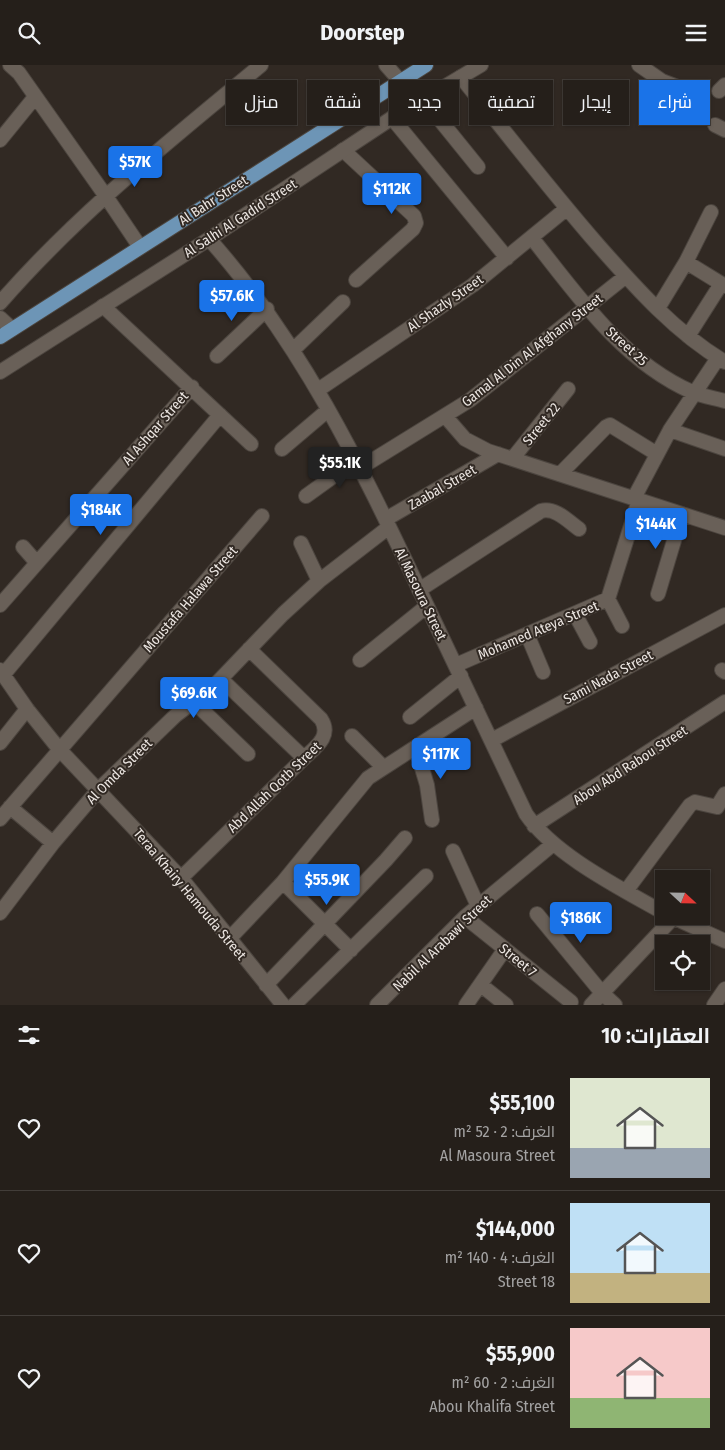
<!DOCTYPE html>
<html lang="ar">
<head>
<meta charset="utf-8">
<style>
	body { margin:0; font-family:"Fira Sans Condensed",Cairo,sans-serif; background:#312c27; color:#f1f3f6; direction:rtl; height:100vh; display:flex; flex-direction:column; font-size:19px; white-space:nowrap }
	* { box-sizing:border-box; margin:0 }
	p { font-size:16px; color:#a3a2a2 }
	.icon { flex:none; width:28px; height:28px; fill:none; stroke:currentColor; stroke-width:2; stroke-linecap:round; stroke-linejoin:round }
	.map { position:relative; height:940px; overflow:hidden; direction:ltr }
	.panel { display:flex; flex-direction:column; background:#251f1a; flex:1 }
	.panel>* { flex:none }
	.top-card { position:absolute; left:15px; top:15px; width:695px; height:45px; direction:rtl; display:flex; gap:10px }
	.needle { width:32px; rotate:112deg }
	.fabs { position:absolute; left:655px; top:805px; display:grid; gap:10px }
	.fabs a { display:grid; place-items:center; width:55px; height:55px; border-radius:0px; background:#251f1a; box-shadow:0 1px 4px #0004,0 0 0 1px #423d39; font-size:25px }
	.price { position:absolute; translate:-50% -42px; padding:0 11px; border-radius:5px; background:#1a73e8; color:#fff; font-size:16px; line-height:32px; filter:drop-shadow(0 1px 2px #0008) }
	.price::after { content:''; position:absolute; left:50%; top:30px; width:15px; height:11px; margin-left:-8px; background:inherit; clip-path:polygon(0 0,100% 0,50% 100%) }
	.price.active { background:#222; color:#fff }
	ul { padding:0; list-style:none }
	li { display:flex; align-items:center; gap:15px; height:125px; padding:0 15px }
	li+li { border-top:1px solid #423d39 }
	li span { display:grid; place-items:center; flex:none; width:140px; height:100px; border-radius:0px; color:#555 }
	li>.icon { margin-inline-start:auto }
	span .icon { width:60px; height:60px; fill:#fffc; stroke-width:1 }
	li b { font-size:21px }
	h2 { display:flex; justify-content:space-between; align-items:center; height:60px; padding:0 15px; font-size:21px }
	.tag { padding:0 18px; border-radius:0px; background:#251f1a; box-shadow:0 1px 4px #0004,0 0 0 1px #423d39; font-size:18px; line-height:45px }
	.tag.active { background:#1a73e8; color:#fff }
	header { display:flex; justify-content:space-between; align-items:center; height:65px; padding:0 15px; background:#251f1a; font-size:22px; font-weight:700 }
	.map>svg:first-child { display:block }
</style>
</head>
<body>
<header><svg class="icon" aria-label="menu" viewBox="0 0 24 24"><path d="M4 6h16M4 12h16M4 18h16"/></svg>Doorstep<svg class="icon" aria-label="search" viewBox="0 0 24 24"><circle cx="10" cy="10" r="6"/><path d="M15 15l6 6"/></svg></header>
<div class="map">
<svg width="725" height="940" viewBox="0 0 725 940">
	<rect width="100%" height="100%" fill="#312923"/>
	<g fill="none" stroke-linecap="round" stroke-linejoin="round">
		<g stroke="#4c453f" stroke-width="16">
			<path id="minor" d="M10,0L19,8L105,130L140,182
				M386,0L400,16
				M639,0L662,16L688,26
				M461,12C507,69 551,126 599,181C636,223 676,268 725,297
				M719,26L725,20
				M423,34L478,102
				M392,53L507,193
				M715,60L725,65
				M0,75L35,32
				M343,85L414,151L416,158L413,164L356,215
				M532,173C578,231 622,296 692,327C702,331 714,333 725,336
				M209,174C301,277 360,400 419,524C454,599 491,674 526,749C554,790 620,823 664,848
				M686,197L725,221
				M0,238C78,148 171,75 261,0
				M103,241L251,379
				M658,243L686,197L711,147
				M0,253L12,264
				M688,271L721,219
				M294,284L343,237
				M217,291L267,244
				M318,325L473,220L566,144
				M445,351L465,374L488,386L725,463
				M670,365L725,384
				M282,384L328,345
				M513,393L568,324
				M360,403L470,335L626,211
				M560,409L606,362L610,360L657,389
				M306,431L356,395
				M634,433L670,365L718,293
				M386,454L498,389
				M301,478L319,516
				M23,482L37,498
				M419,525L541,446C555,442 568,456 579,464
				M658,529L682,449
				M608,534L622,561
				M0,540L192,322
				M575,549L590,577
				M527,569L543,607
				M360,595L427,541
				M456,600L608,534L639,435
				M0,605L27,644L59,684L181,813L283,940
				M722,605L725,607
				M4,609L220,350
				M221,614L304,693
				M194,637L248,689
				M410,652L461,611
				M352,671L383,702
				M492,675L725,550
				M0,678L27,644
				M416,683L427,720L432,755
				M10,742L53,778
				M0,754L262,451
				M534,761L725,637
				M453,786L478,841
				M181,813L304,693C316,682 332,671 321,654L249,584
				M283,817L351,885
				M626,826L690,740L695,737L717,742L725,729
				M0,848L53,778L99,724L176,650L212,623L283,549L319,516L389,462
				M537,849L602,928L615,940
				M670,851L725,876
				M465,852L571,937
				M229,874L283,817L368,713L476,643
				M266,920L386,795L405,773
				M481,920L506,940
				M294,940L426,811
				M377,940L465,852L553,779
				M466,940L505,884
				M591,940L673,853
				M714,940L725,924"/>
		</g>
		<g stroke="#4c453f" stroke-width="16">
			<path id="tertiary" d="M0,307L209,174L392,53L481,0"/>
		</g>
		<g stroke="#4c453f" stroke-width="16">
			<path id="primary" d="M0,272L426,0"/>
		</g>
		<use href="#minor" stroke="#696058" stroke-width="14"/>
		<use href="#tertiary" stroke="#696058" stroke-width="14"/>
		<use href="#primary" stroke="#6d95b6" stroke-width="14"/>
	</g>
	<g text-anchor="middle" stroke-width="4" stroke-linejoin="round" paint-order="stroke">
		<g font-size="14" fill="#ece6e2" stroke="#312923">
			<text transform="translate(213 135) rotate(-33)" y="5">Al Bahr Street</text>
			<text transform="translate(240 153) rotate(-33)" y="5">Al Salhi Al Gadid Street</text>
			<text transform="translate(445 238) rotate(-35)" y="5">Al Shazly Street</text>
			<text transform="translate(627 281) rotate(42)" y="5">Street 25</text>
			<text transform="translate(532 285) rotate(-38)" y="5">Gamal Al Din Al Afghany Street</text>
			<text transform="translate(541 359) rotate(-51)" y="5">Street 22</text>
			<text transform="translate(155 363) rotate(-49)" y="5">Al Ashqar Street</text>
			<text transform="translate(442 422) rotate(-30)" y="5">Zaabal Street</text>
			<text transform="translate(421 529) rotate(64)" y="5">Al Masoura Street</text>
			<text transform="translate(190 534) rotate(-49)" y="5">Moustafa Halawa Street</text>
			<text transform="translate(538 565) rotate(-23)" y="5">Mohamed Ateya Street</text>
			<text transform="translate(608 612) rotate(-28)" y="5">Sami Nada Street</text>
			<text transform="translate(630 700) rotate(-33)" y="5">Abou Abd Rabou Street</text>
			<text transform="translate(119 706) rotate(-45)" y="5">Al Omda Street</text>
			<text transform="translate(274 722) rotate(-44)" y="5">Abd Allah Qotb Street</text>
			<text transform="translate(190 829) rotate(50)" y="5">Teraa Khairy Hamouda Street</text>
			<text transform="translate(442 878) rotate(-44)" y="5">Nabil Al Arabawi Street</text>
			<text transform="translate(518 895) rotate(39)" y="5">Street 7</text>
		</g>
	</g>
</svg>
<div class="fabs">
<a><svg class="needle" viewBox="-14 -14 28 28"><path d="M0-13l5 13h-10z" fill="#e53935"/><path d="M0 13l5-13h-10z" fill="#a3a2a2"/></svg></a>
<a><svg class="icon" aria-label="locate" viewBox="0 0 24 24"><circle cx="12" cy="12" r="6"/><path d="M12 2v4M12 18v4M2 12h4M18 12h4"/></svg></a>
</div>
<b class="price" style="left:135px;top:123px">$57K</b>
<b class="price" style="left:392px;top:150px">$112K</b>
<b class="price" style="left:232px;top:257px">$57.6K</b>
<b class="price active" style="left:340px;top:424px">$55.1K</b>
<b class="price" style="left:101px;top:471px">$184K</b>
<b class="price" style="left:656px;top:485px">$144K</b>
<b class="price" style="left:194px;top:654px">$69.6K</b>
<b class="price" style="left:441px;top:715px">$117K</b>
<b class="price" style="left:327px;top:841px">$55.9K</b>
<b class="price" style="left:581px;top:879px">$186K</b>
<div class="top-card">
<a class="tag active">شراء</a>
<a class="tag">إيجار</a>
<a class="tag">تصفية</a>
<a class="tag">جديد</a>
<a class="tag">شقة</a>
<a class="tag">منزل</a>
</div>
</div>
<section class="panel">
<h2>العقارات: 10<svg class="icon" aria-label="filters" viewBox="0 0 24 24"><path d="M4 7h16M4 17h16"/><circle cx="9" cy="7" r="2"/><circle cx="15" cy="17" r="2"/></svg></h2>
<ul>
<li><span style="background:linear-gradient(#dfe7d0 70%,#9aa5b1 0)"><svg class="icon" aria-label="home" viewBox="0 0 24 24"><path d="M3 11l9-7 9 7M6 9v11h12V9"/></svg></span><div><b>$55,100</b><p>الغرف: 2 · 52 m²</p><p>Al Masoura Street</p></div><svg class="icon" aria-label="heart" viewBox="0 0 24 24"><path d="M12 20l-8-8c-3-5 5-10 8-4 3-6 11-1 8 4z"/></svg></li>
<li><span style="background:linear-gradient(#bfe0f5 70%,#c2b280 0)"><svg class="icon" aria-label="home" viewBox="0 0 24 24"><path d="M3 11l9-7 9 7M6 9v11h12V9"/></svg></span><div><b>$144,000</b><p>الغرف: 4 · 140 m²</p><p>Street 18</p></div><svg class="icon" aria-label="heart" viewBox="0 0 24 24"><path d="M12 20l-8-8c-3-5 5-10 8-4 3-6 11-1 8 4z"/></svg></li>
<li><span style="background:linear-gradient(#f6c9c9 70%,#8fb573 0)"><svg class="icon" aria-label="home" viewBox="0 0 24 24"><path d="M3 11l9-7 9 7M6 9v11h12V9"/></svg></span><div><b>$55,900</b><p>الغرف: 2 · 60 m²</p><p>Abou Khalifa Street</p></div><svg class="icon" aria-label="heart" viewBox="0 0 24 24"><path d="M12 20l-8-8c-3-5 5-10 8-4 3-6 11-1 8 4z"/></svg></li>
</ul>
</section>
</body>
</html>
